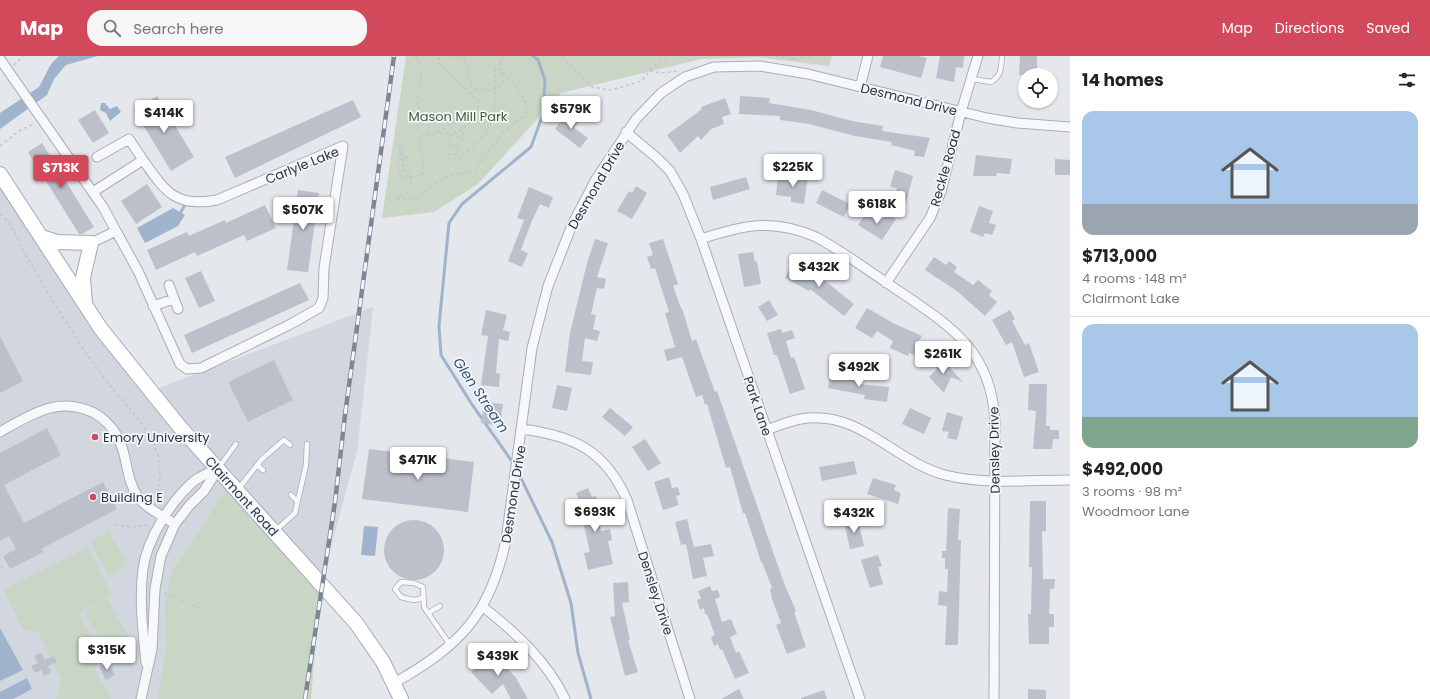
<!DOCTYPE html>
<html lang="en">
<head>
<meta charset="utf-8">
<style>
	body { margin:0; font-family:Poppins,sans-serif; background:#f6f6f6; color:#222; height:100vh; display:flex; flex-direction:column; font-size:15px; white-space:nowrap }
	* { box-sizing:border-box; margin:0 }
	p { font-size:13px; color:#767676 }
	.icon { flex:none; width:22px; height:22px; fill:none; stroke:currentColor; stroke-width:2; stroke-linecap:round; stroke-linejoin:round }
	.map { position:relative; flex:1; overflow:hidden }
	.drawer { display:flex; flex-direction:column; background:#fff; width:360px }
	.drawer>* { flex:none }
	.tools { position:absolute; left:1018px; top:12px; display:grid; gap:8px }
	.tools a { display:grid; place-items:center; width:40px; height:40px; border-radius:50%; background:#fff; box-shadow:0 1px 3px #0004; font-size:20px }
	.price { position:absolute; translate:-50% -34px; padding:0 9px; border-radius:4px; background:#fff; color:#222; font-size:13px; line-height:26px; filter:drop-shadow(0 1px 2px #0008) }
	.price::after { content:''; position:absolute; left:50%; top:24px; width:12px; height:9px; margin-left:-6px; background:inherit; clip-path:polygon(0 0,100% 0,50% 100%) }
	.price.selected { background:#d1495b; color:#fff }
	ul { padding:0; list-style:none }
	li { display:grid; align-content:center; gap:8px; height:212px; padding:0 12px }
	li+li { border-top:1px solid #e0e0e0 }
	li span { display:grid; place-items:center; height:124px; border-radius:12px; color:#555 }
	li>.icon { margin-inline-start:auto }
	span .icon { width:72px; height:72px; fill:#fffc; stroke-width:1 }
	li b { font-size:17px }
	h2 { display:flex; justify-content:space-between; align-items:center; height:48px; padding:0 12px; font-size:17px }
	header { display:flex; align-items:center; gap:24px; box-sizing:border-box; height:56px; padding:0 20px; background:#d1495b; color:#fff }
	header strong { font-size:19px }
	nav { display:flex; gap:22px; margin-inline-start:auto; font-size:14px }
	.search { width:280px; height:36px; background:#f6f6f6; display:flex; align-items:center; gap:10px; box-sizing:border-box; padding:0 14px; border-radius:16px; color:#767676; font-size:15px }
	main { display:flex; flex:1; min-height:0 }
	.map>svg:first-child { display:block }
</style>
</head>
<body>
<header>
<strong>Map</strong>
<div class="search"><svg class="icon" aria-label="search" viewBox="0 0 24 24"><circle cx="10" cy="10" r="6"/><path d="M15 15l6 6"/></svg>Search here</div>
<nav><a>Map</a><a>Directions</a><a>Saved</a></nav>
</header>
<main>
<div class="map">
<svg width="1070" height="643" viewBox="0 0 1070 643">
	<rect width="100%" height="100%" fill="#e4e7ec"/>
	<path fill="#d2d6de" d="M0,118L59,210L156,333L373,251L357,396L289,643H0Z"/>
	<path fill="#c9d6c5" d="M406,0H832L829,10L758,1L701,3L561,37L478,128L434,156L382,162Z
		M230,427L321,526L311,643H158L166,595L165,546L173,514Z
		M109,475L128,509L108,519L90,485Z
		M88,491L112,538L79,557L103,602L94,612L111,643H56L62,623L38,576L23,574L4,534Z
		M107,542L128,580L127,584L106,594L84,556Z"/>
	<path fill="#9fb4cc" d="M59,0H98L66,9L54,23L47,39L0,73V57L39,31L51,8Z
		M101,47H105L110,53L117,50L121,56L110,65L106,57L100,54Z
		M173,152L185,159L178,170L145,187L137,172Z
		M364,470L378,471L375,500L361,499Z
		M0,572L23,614L0,625Z
		M27,622L32,633L13,643H0V636Z"/>
	<g fill="none" stroke-linecap="round" stroke-linejoin="round">
		<path stroke="#9fb4cc" stroke-width="3" d="M179,159L186,147
			M513,407L471,347L441,299L439,270L449,167L462,148L531,91L543,58L545,24L538,4L533,0
			M518,416L552,486L571,547L578,597L591,643"/>
	</g>
	<path fill="#bbc0ca" d="M883,0H918L927,2L921,22L880,11Z
		M940,0H964L963,12L956,11L954,26L936,22Z
		M1020,0H1037V19H1019Z
		M157,40L194,101L171,115L134,54Z
		M740,40L770,42L769,47L811,54L852,65L883,70L882,75L930,82L924,101L914,100L915,95L891,89L892,86L855,80L809,68L780,64V60L739,58Z
		M725,42L731,58L722,61L724,68L711,73L701,84L698,80L680,97L667,79L702,53L701,51Z
		M353,44L361,61L235,122L225,101Z
		M95,54L109,77L93,87L78,64Z
		M568,56L579,65L574,72L588,82L580,92L555,73Z
		M42,87L94,171L82,178H79L28,96Z
		M976,99L1012,103L1010,118L997,117L996,120H973Z
		M1055,103L1070,104V119H1055Z
		M895,114L913,120L906,147L894,143L897,132L890,131Z
		M790,118L808,120L804,148L791,146V141L776,139L778,122L790,123Z
		M746,121L750,133L713,144L710,131Z
		M147,128L162,151L136,168L121,145Z
		M636,130L647,137L632,163L617,155L629,135L632,137Z
		M529,131L553,141L549,152L540,148L531,167L521,194L528,197L522,211L508,205L524,164L517,162Z
		M298,134L319,137L308,216L287,214Z
		M822,134L850,148L844,161L816,147Z
		M265,149L276,172L247,185L244,179L197,200L195,196L156,214L147,194L187,176L189,180L225,164L226,167Z
		M979,150L993,155L989,167L996,169L992,179L985,177L983,181L970,176Z
		M866,157L880,166L887,157L896,163L882,184L858,169Z
		M595,183L608,187L597,221L606,223L604,233L597,232L591,258L596,259L593,273L600,275L597,285L585,282L582,305L593,306L591,319L565,316L570,277L587,207Z
		M663,183L678,228L673,230L681,252H682L692,285L696,283L715,336L717,335L784,527L796,555L794,556L806,591L787,598L776,569L781,567L772,543L770,533L772,532L762,506H761L745,457H743L730,411L726,412L707,348L705,349L702,339L696,341L682,301L667,305L664,294L675,291L665,257L669,256L655,212L651,213L647,201L653,199L649,187Z
		M753,196L755,206L757,205L761,228L744,231L738,198Z
		M934,201L946,209L949,205L957,211L954,216L973,229L978,224L992,235L989,239L997,246L985,260L957,235L925,214Z
		M793,206L820,221L854,248L844,260L810,233L809,235L785,222Z
		M201,215L215,245L199,252L185,222Z
		M300,227L309,244L192,297L184,279Z
		M769,244L778,259L767,265L758,251Z
		M867,252L893,267L922,280L919,285L927,288L921,302L909,297L908,300L890,292L893,285L877,275L872,282L855,272Z
		M486,254L507,259L503,274L510,276L508,285L499,283L496,317L500,318L499,331L481,329L488,280L481,279Z
		M1010,254L1015,263L1012,265L1025,289L1029,287L1039,316L1024,321L1012,286L1006,289L992,264Z
		M781,273L782,277L792,274L795,282L786,285L791,302L794,301L805,333L790,338L777,299H774L767,277Z
		M0,280L23,325L0,337Z
		M941,302L963,326L951,321L944,337L929,321L937,313L933,309Z
		M274,304L293,344L248,366L228,326Z
		M830,319L859,323L858,328L889,331L887,346L864,343L865,339L828,332Z
		M1029,328H1047L1046,370H1050V374H1059V383H1053L1052,393H1033L1036,355L1028,354Z
		M557,329L572,332L567,355L552,352Z
		M484,346L503,348L500,370L481,367Z
		M610,352L633,371L625,380L602,361Z
		M910,352L931,362L924,378L902,368Z
		M947,356L963,361L957,384L947,382L949,376L942,375Z
		M47,372L61,399L4,429L24,467L103,426L117,453L41,493L43,496L10,513L3,500L16,493L9,480L0,485V397Z
		M645,383L661,407L648,415L632,391Z
		M369,393L474,406L468,456L362,443Z
		M854,405L857,418L822,425L819,411Z
		M669,421L672,432L678,431L680,439L676,440L679,449L663,454L654,426Z
		M873,422L896,429L894,434L901,437L898,448L867,438Z
		M588,432L592,441L596,440L601,452L596,454L601,475L610,473L612,484L608,485L613,508L588,514L584,497L590,496L583,465L588,464L576,437Z
		M1030,445H1046V475H1042L1043,523H1055L1054,533H1050L1049,558H1054V571H1049V588H1029L1028,558H1031L1032,511H1029Z
		M948,452L960,453L958,484H961L958,589H945L947,550L938,549L939,535L947,536L948,513H945V502H942V495H946Z
		M687,463L694,491L711,488L714,500L703,502L707,520L693,523L686,488L681,489L675,466Z
		M858,463L864,490L850,493L844,466Z
		M384 494a30 30 0 1 1 60 0a30 30 0 1 1-60 0Z
		M878,499L882,510L878,511L883,528L870,532L861,504Z
		M628,526L629,546L622,547L630,584H628L638,616L625,620L610,561L615,560L613,527Z
		M710,530L712,535L718,534L720,541L715,543L722,566L731,563L737,578L730,581L736,597L739,595L749,617L735,623L722,593L720,594L718,588L714,590L711,581L715,579L707,558H705L704,552L700,554L697,544L701,542L698,535Z
		M493,596L516,622L528,643H511L503,628L492,638L471,616Z
		M41,597L45,604L54,600L57,606L48,610L51,616L44,620L41,614L35,617L31,610L38,607L34,600Z
		M108,606L115,619L106,624L99,611Z
		M739,633L744,643H721Z
		M1028,633L1046,634V643H1028Z
		M824,634L827,643H801V642Z"/>
	<g fill="none" stroke-linecap="round" stroke-linejoin="round">
		<g stroke="#a9aeb7" stroke-width="6">
			<path id="service" d="M972,23L991,26C1002,19 1001,12 1002,0
				M257,409L263,414
				M219,411L236,388
				M239,432L262,403L284,384L290,389
				M291,439L297,445
				M276,474L295,457L306,409L307,388
				M423,541C417,546 408,543 401,541L395,533L401,526L414,527L423,531L424,551L450,589
				M428,557L440,550"/>
		</g>
		<g stroke="#a9aeb7" stroke-width="11">
			<path id="minor" d="M0,3L103,151L116,175
				M860,31L868,0
				M626,76L657,102L670,115L683,138L701,183L860,643
				M97,101L129,83L143,104
				M701,183C743,169 773,162 816,181C842,195 866,213 890,229C945,267 991,290 995,365L994,643
				M91,187L116,175L138,215L180,308L187,313L201,312L289,269L319,252L323,242L324,212L343,90L217,144C175,152 165,135 143,104L93,136
				M886,227L930,162L941,136L961,56L978,0
				M169,229L178,253
				M153,250L174,243
				M522,373C574,380 605,394 627,444L690,643
				M766,374C778,370 789,365 801,363C860,353 893,405 945,419C985,429 1030,424 1070,424
				M0,376C30,359 59,339 94,357C105,363 115,374 120,386C128,404 126,424 138,441C147,453 163,460 175,468
				M483,551C515,576 548,606 565,643
				M146,607C143,576 139,545 143,513C147,483 171,445 194,425C201,420 210,416 218,413
				M394,627C460,590 490,559 506,484L532,292L548,230L572,169L596,123L636,63L661,37L685,21L714,11L760,10L808,18L987,62L1017,67L1070,71
				M141,643L152,593L155,533L161,500L175,468L189,450L204,435L218,413"/>
		</g>
		<g stroke="#a3abb8" stroke-width="16">
			<path id="primary" d="M0,118L101,273L179,370L356,567L383,606L401,643
				M41,181L57,186L91,187L83,222L85,247"/>
		</g>
		<path stroke="#c2c5cb" stroke-width="1.5" stroke-dasharray="3 3" stroke-linecap="butt" d="M415,0L422,12L417,48L421,56L433,64L426,74L427,79C439,79 447,71 455,63H462L464,83L450,79L449,78L439,76L438,75L421,79C415,91 430,109 421,120L407,121C404,111 401,102 399,91L402,90L403,100L408,102L403,104L402,121C399,115 398,113 399,106L401,98L408,102L404,103C406,108 414,130 410,134C408,136 400,140 397,142C424,146 427,130 447,121C455,118 466,117 475,115L491,91L496,88L500,79L523,60L528,52C522,35 510,24 498,12H495C497,57 497,76 456,104L447,101V98H456L459,91L447,88L450,79C466,72 478,65 478,45L437,5L441,0
			M452,0L458,2L461,0
			M464,0L472,32C485,35 494,36 503,26L500,4L504,0
			M562,0L592,31L611,34L642,25L653,10L669,0
			M776,0L797,3L804,0
			M14,9L23,0
			M650,15L662,17L677,15
			M0,90L19,75L33,68
			M0,158C13,168 19,187 27,201C49,239 72,278 98,314C116,340 146,365 156,394C162,409 161,429 155,444
			M115,469L131,471L149,469
			M0,512L4,510
			M164,537L199,552"/>
		<use href="#service" stroke="#f7f8fa" stroke-width="4.5"/>
		<use href="#minor" stroke="#f7f8fa" stroke-width="9"/>
		<use href="#primary" stroke="#fff" stroke-width="14"/>
		<g stroke="#7d8696" stroke-width="4.5">
			<path id="rail" d="M305,643L335,446L345,359L394,0"/>
		</g>
		<use href="#rail" stroke="#f4f6f9" stroke-width="3" stroke-dasharray="9" stroke-linecap="butt"/>
	</g>
	<g fill="#d1495b" stroke="#f4f6f9" stroke-width="1.5">
		<circle cx="95" cy="381" r="4"/>
		<circle cx="93" cy="441" r="4"/>
	</g>
	<g text-anchor="middle" stroke-width="3.5" stroke-linejoin="round" paint-order="stroke">
		<g font-size="13" fill="#2b3445" stroke="#f4f6f9">
			<text transform="translate(909 43) rotate(14)" y="5">Desmond Drive</text>
			<text transform="translate(302 109) rotate(-22)" y="5">Carlyle Lake</text>
			<text transform="translate(945 112) rotate(-74)" y="5">Reckle Road</text>
			<text transform="translate(596 129) rotate(-60)" y="5">Desmond Drive</text>
			<text transform="translate(758 350) rotate(71)" y="5">Park Lane</text>
			<text transform="translate(994 394) rotate(-91)" y="5">Densley Drive</text>
			<text transform="translate(513 438) rotate(-81)" y="5">Desmond Drive</text>
			<text transform="translate(242 440) rotate(48)" y="5">Clairmont Road</text>
			<text transform="translate(656 537) rotate(72)" y="5">Densley Drive</text>
		</g>
		<g font-size="13" fill="#3f6138" stroke="#f4f6f9">
			<text x="458" y="65">Mason Mill Park</text>
		</g>
		<g font-size="13" fill="#2b3445" stroke="#f4f6f9" text-anchor="start">
			<text x="103" y="386">Emory University</text>
			<text x="101" y="446">Building E</text>
		</g>
		<g font-size="14" font-style="italic" fill="#34527a" stroke="#f4f6f9">
			<text transform="translate(481 339) rotate(56)" y="5">Glen Stream</text>
		</g>
	</g>
</svg>
<div class="tools">
<a><svg class="icon" aria-label="locate" viewBox="0 0 24 24"><circle cx="12" cy="12" r="6"/><path d="M12 2v4M12 18v4M2 12h4M18 12h4"/></svg></a>
</div>
<b class="price" style="left:571px;top:74px">$579K</b>
<b class="price" style="left:164px;top:78px">$414K</b>
<b class="price" style="left:793px;top:132px">$225K</b>
<b class="price selected" style="left:61px;top:133px">$713K</b>
<b class="price" style="left:877px;top:169px">$618K</b>
<b class="price" style="left:303px;top:175px">$507K</b>
<b class="price" style="left:819px;top:232px">$432K</b>
<b class="price" style="left:943px;top:319px">$261K</b>
<b class="price" style="left:859px;top:332px">$492K</b>
<b class="price" style="left:418px;top:425px">$471K</b>
<b class="price" style="left:595px;top:477px">$693K</b>
<b class="price" style="left:854px;top:478px">$432K</b>
<b class="price" style="left:107px;top:615px">$315K</b>
<b class="price" style="left:498px;top:621px">$439K</b>
</div>
<section class="drawer">
<h2>14 homes<svg class="icon" aria-label="filters" viewBox="0 0 24 24"><path d="M4 7h16M4 17h16"/><circle cx="9" cy="7" r="2"/><circle cx="15" cy="17" r="2"/></svg></h2>
<ul>
<li><span style="background:linear-gradient(#a9c7e8 75%,#9aa5b1 0)"><svg class="icon" aria-label="home" viewBox="0 0 24 24"><path d="M3 11l9-7 9 7M6 9v11h12V9"/></svg></span><div><b>$713,000</b><p>4 rooms · 148 m²</p><p>Clairmont Lake</p></div></li>
<li><span style="background:linear-gradient(#a9c7e8 75%,#7fa58c 0)"><svg class="icon" aria-label="home" viewBox="0 0 24 24"><path d="M3 11l9-7 9 7M6 9v11h12V9"/></svg></span><div><b>$492,000</b><p>3 rooms · 98 m²</p><p>Woodmoor Lane</p></div></li>
</ul>
</section>
</main>
</body>
</html>
